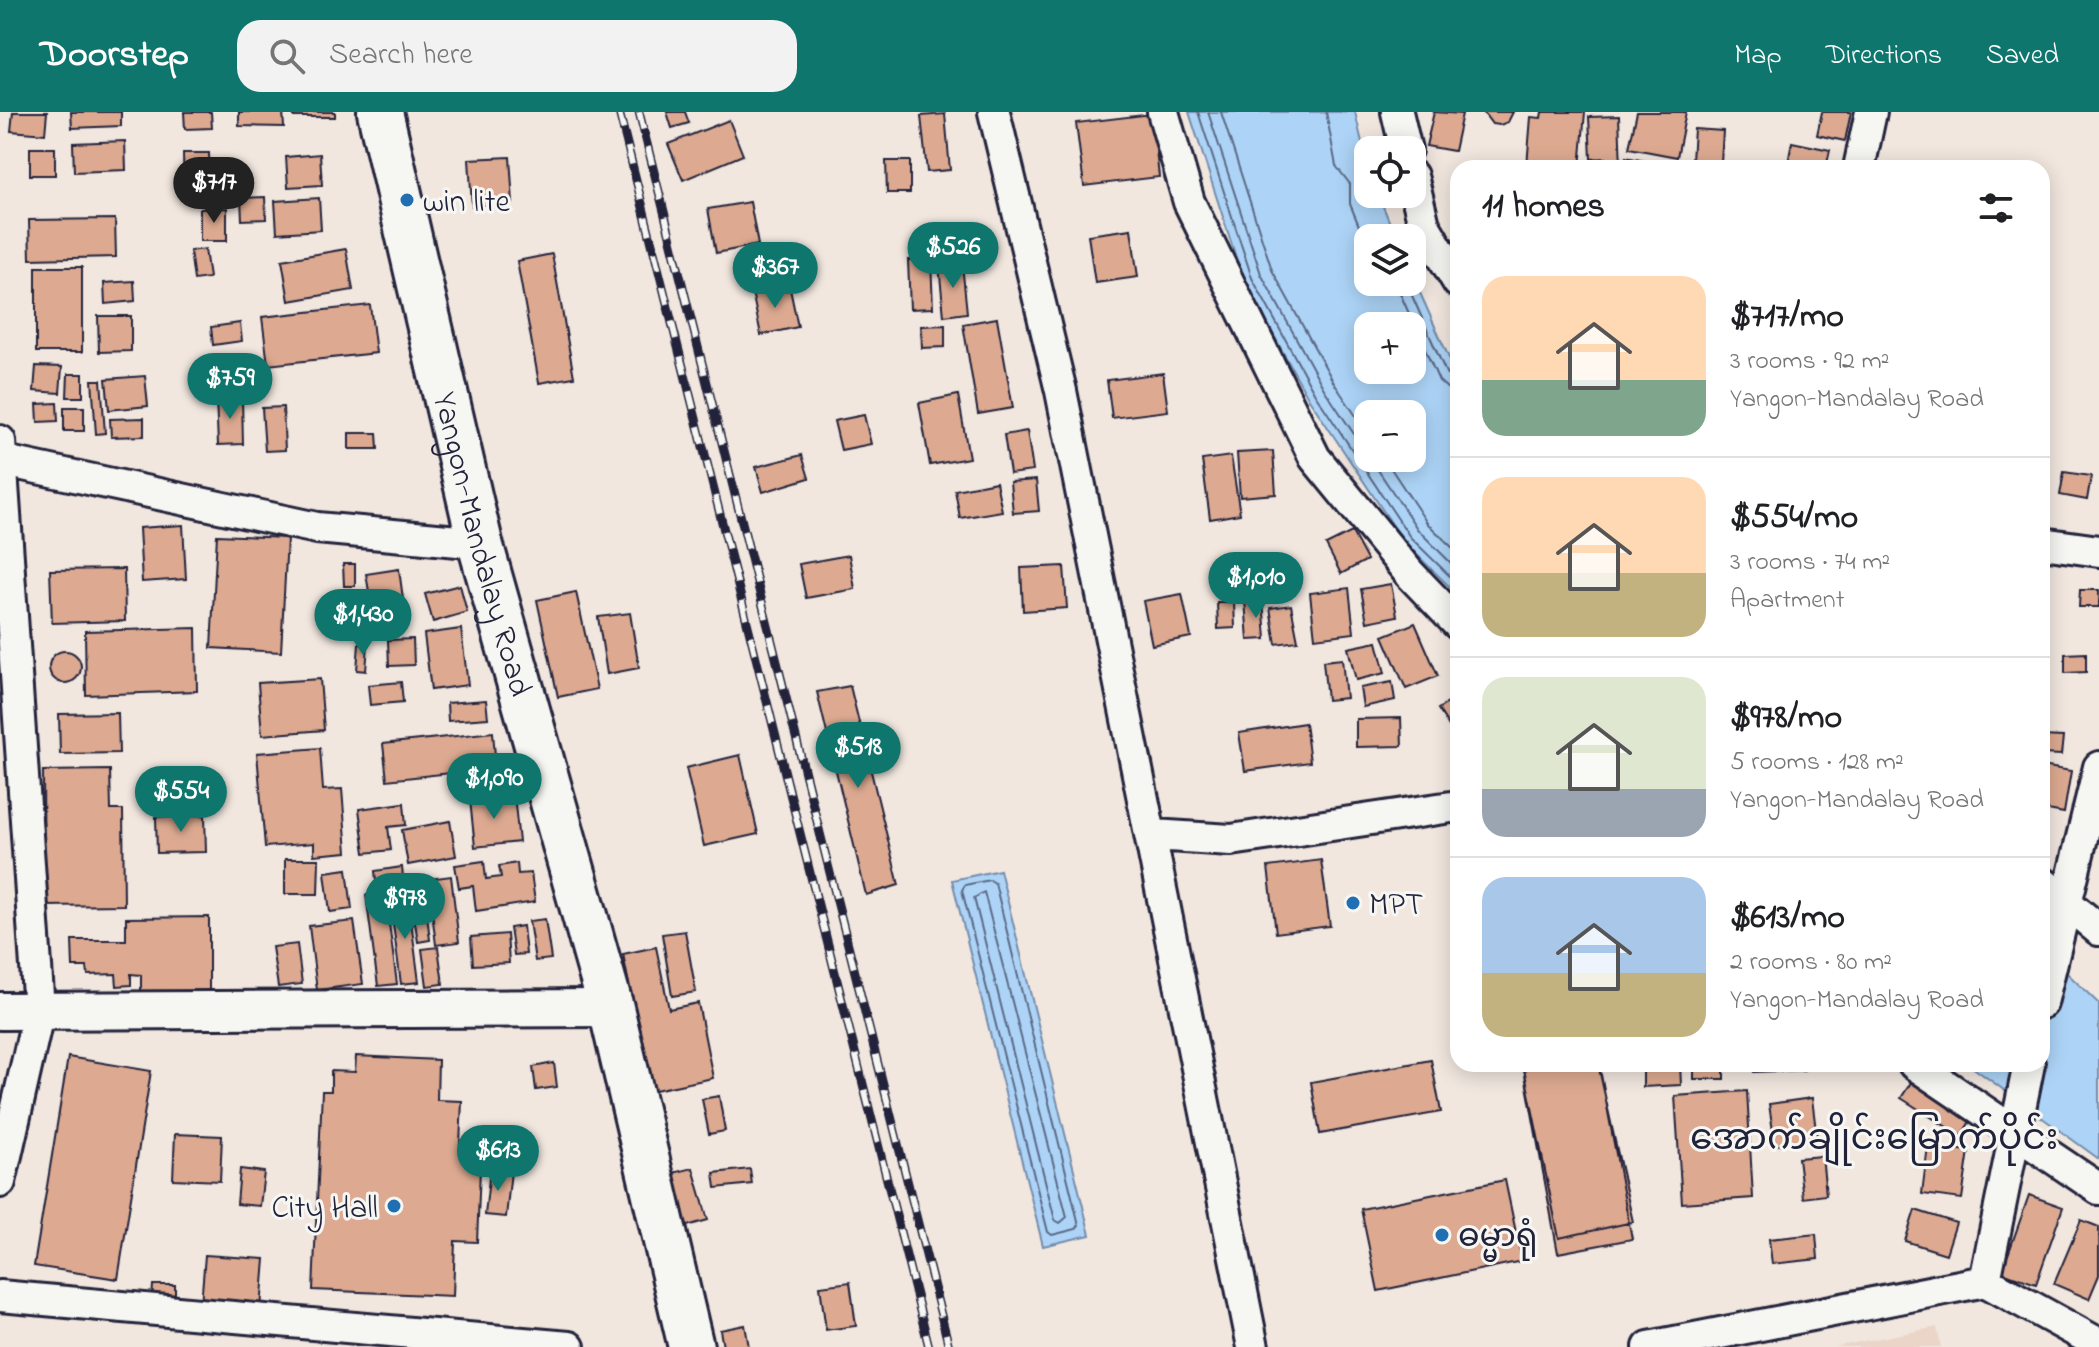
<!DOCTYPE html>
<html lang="en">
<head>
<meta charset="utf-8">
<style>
	body { margin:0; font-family:"Indie Flower","Noto Sans Myanmar",sans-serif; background:#f2f2f2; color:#202124; height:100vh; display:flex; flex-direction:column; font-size:30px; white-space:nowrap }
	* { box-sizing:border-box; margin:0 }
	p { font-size:26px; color:#757577 }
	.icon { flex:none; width:44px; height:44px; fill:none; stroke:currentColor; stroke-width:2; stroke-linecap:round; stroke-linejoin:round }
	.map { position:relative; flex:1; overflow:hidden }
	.details { position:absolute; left:1450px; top:48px; width:600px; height:912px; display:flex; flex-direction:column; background:#fff; border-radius:24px; box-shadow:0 4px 20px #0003 }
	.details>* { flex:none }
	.buttons { position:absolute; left:1354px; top:24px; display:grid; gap:16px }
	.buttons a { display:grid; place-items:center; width:72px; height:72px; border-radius:16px; background:#fff; box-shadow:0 4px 20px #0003; font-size:40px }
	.price { position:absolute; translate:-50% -68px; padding:0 18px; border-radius:28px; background:#0f766e; color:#fff; font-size:26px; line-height:52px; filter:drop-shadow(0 2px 4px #0008) }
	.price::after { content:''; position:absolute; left:50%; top:48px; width:24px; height:18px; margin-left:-12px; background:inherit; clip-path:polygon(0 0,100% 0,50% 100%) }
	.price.current { background:#222; color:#fff }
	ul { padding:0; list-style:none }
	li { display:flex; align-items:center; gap:24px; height:200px; padding:0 32px }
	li+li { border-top:2px solid #e0e0e0 }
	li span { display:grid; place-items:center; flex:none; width:224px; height:160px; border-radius:24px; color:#555 }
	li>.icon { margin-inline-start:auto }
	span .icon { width:96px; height:96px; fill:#fffc; stroke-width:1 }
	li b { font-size:34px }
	h2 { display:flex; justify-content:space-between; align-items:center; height:96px; padding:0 32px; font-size:34px }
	header { display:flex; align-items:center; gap:48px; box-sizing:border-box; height:112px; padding:0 40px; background:#0f766e; color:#fff }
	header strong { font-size:38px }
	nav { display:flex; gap:44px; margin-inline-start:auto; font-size:28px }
	.search { width:560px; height:72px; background:#f2f2f2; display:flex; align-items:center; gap:20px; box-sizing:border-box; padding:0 28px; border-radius:24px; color:#757577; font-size:30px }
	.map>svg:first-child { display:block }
</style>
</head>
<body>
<header>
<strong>Doorstep</strong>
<div class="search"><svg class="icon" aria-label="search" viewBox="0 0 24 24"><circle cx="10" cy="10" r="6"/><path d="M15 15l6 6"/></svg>Search here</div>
<nav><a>Map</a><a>Directions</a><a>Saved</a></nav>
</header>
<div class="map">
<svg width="2099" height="1235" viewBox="0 0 2099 1235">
	<rect width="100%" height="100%" fill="#f1e7df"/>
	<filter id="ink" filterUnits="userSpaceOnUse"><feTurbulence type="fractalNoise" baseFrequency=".0125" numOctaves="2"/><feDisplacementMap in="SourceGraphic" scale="16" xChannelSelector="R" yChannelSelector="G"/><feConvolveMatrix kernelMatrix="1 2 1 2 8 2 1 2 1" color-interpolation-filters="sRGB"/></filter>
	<g filter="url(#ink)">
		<path fill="#ebd5c8" d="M1937,1215L1941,1235H1834Z"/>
		<path fill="#add4f7" stroke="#758dac" stroke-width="2" fill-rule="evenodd" d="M1189,0H1355L1368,57V82H1378L1396,126H1368V170H1412V163L1458,266V483L1404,430L1309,287L1244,170ZM1368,214H1412V258H1368ZM1368,302H1412V346H1368Z
			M1000,758L1090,1123L1043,1134L952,768Z
			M2042,837L2099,892V1047L1968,952H2042Z"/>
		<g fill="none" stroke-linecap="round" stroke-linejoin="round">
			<path stroke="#5a6986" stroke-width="2" d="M1198,0L1252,166L1315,282L1410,425L1458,472
				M1208,0L1261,162L1324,277L1368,343
				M1221,0L1272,158L1334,271L1368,322
				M1326,0L1336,54L1350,72V92L1368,136
				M1395,170L1439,269L1448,277L1458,278
				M1406,170L1447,263L1458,268
				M1370,346L1418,418L1458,458
				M1384,346L1427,411L1458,441
				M990,768L995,771L1079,1113L1076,1117L1052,1123L1048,1120L962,778L965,773Z
				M984,780L1067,1105L1060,1111L1055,1108L974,786Z"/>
		</g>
		<path fill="#ddaa91" stroke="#22223b" stroke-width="2" d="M13,0H47L45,22L11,19Z
			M71,0H121V14L72,16Z
			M184,0H211L212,16L185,17Z
			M239,0H283L284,15L239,14Z
			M293,0H335V5H294Z
			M667,0H685L689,11L672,16Z
			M1434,0L1462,2L1454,39L1426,34Z
			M1483,0H1513L1508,10L1500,13L1492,12Z
			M1542,0H1585L1580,56L1527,54L1531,5L1541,6Z
			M1637,0H1686L1677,45L1629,36Z
			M1822,0H1851L1845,29L1817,23Z
			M945,2L950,58L927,60L921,4Z
			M1152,2L1159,65L1084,74L1076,11Z
			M1619,4L1621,56H1606L1605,46L1591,47L1589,5Z
			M729,8L743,43L683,68L668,32Z
			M1694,17L1723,19L1721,51L1692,49Z
			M125,29L126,58L74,60L73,31Z
			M1792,30L1830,38L1826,56H1787Z
			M30,36H55V63H30Z
			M183,41H209L210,78L184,79Z
			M320,42L322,73L288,75L286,45Z
			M510,45L513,91L472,94L469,47Z
			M1626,45L1663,53L1662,56H1623Z
			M886,49H910V81H887Z
			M265,85L266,107L242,108L241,86Z
			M319,86L321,118L277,121L275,89Z
			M750,90L758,133L716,141L708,97Z
			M227,96V129H200V97Z
			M115,107L116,145L30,147L29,108Z
			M1131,117L1138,165L1095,171L1088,123Z
			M205,137L209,166L194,168L190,139Z
			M346,137L353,178L289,189L282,148Z
			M552,142L574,265L539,271L517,149Z
			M931,147L933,196L910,197L908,148Z
			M962,152L967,201L944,204L939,153Z
			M36,155H82V240H36Z
			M134,169L135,189L105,192L104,171Z
			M789,172L798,215L761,223L752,180Z
			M370,193L376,241L268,253L262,205Z
			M98,204H131V239L99,240Z
			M997,206L1013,296L978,302L963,212Z
			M240,211L242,229L213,233L211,215Z
			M945,213V235L922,236L921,214Z
			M36,254L62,255L60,281L34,279Z
			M1163,261L1168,299L1112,306L1107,268Z
			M68,262H83V285H67Z
			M145,264L148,294L109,298L106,267Z
			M92,268H101L105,321L96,322Z
			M958,283L969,346L930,353L919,291Z
			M242,285L243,332L218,333L216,286Z
			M57,291L58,309L38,310L37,292Z
			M64,295H84V319H64Z
			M283,295L285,338L265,339L262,296Z
			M864,303L871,332L841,338L834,309Z
			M144,306V324L111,325L110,307Z
			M1027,319L1033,359L1010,362L1004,323Z
			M349,321H377L378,337H349Z
			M1273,339L1276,382L1240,385L1237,341Z
			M802,343L809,366L763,380L756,355Z
			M1231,344L1240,402L1210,407L1202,348Z
			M2064,360L2091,364L2087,388L2060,383Z
			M1036,368L1039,399L1013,401L1010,370Z
			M996,370L1002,399L960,406L955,378Z
			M183,413L186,467L142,470L139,416Z
			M1352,420L1367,448L1341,462L1326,433Z
			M217,423L287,426L281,540L211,536Z
			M849,443L855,477L806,486L799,452Z
			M343,452H355V474H344Z
			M1064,454L1067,496L1023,499L1021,456Z
			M124,457L125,509L52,511L50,458Z
			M399,457L403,487L371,491L366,462Z
			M1391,472L1397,504L1367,510L1361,477Z
			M460,473L467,500L433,510L425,482Z
			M1349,476L1354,521L1315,526L1310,481Z
			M2080,478H2099V495H2079Z
			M576,480L597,577L558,585L537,488Z
			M1182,482L1191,525L1152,533L1143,489Z
			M362,484L363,513H353L352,485Z
			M1263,487L1266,527L1248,528L1245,488Z
			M1217,490H1234L1235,516L1218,517Z
			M1291,493L1298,529L1276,532L1270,496Z
			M630,501L639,556L607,562L598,505Z
			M1415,511L1438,564L1406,577L1383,524Z
			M196,516L197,579L86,583L85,519Z
			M461,517L468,573L431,578L424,522Z
			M413,527L414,553L389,554L388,528Z
			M1377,530L1385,561L1356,568L1348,536Z
			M359,532H368L366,559L357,558Z
			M49 555a16 16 0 1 1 32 0a16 16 0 1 1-32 0Z
			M2086,541V560L2065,561V542Z
			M1342,547L1346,586L1327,588L1323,549Z
			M320,567L324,618L262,623L258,571Z
			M401,570L403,590L370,593L368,573Z
			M1392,570L1395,588L1363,595L1360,576Z
			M850,574L899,773L866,783L817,580Z
			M1458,585V628L1438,597Z
			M486,588L488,606L448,609L447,591Z
			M118,601L119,641L60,642L59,602Z
			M1401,606L1402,634L1356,635V607Z
			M1305,611L1310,650L1245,659L1239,621Z
			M493,620L496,656L387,668L383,632Z
			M2042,624L2063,625L2061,643L2042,642Z
			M320,636L323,678L342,677L347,740L314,743V731L265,735L257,641Z
			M740,643L758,722L704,734L686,656Z
			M2042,654L2071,659L2064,701L2042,697Z
			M110,658L111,698H123L124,793L44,794L43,659Z
			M514,683L519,730L475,735L470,688Z
			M404,691L406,713L388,715L391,738L365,741L359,697Z
			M205,703L206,740L157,741L156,705Z
			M450,709L456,744L408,753L402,718Z
			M285,747H319L318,782H285Z
			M1321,748L1330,814L1276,821L1268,755Z
			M484,749L486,767L501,765L499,754L517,751L518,762L531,761L535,790L476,799L473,774L459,776L455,753Z
			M402,755L404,774L377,777L375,759Z
			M347,757L352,797L330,800L325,760Z
			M451,764L459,830L436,833L428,767Z
			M385,781L397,872L378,874L366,783Z
			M408,786L419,870L401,872L390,789Z
			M426,795L430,828L418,830L413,797Z
			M209,805V883H141V863L131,862V873L117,874L116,862L88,863L87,855H73L72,828H126V806Z
			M545,807L551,847L535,849L529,809Z
			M354,809L363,872L317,878L309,814Z
			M523,814L526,842L514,843L510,816Z
			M685,819L696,880L672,884L662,822Z
			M507,822L509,851L473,853L471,825Z
			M297,832L302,872L278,875L272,835Z
			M438,835L443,872L427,874L422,837Z
			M656,835L669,897L698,891L713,966L650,979L623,842Z
			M356,944L438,948L437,988L462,989L460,1032H481L477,1130L455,1129L453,1184L313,1178L322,979H331V959L355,960Z
			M68,945L151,959L118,1167L34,1154Z
			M1431,948L1441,1000L1320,1022L1311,970Z
			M554,951L557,975L536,978L533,955Z
			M1523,952H1598L1633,1110L1559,1126Z
			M1523,952H1599L1632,1127L1558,1141Z
			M1643,952H1680L1681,973L1643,975Z
			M1694,952L1724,953V967H1694Z
			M1753,952H1804V958L1754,960Z
			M1912,969L1971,1008L1961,1024L1901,986Z
			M1747,979L1753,1086L1682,1091L1675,984Z
			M719,984L725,1019L709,1022L702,987Z
			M1812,986L1817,1027L1775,1033L1769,992Z
			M175,1022L222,1024L220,1069L173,1067Z
			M1928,1034L1969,1039L1962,1087L1922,1082Z
			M1822,1044L1826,1083L1803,1086L1798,1046Z
			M693,1056L708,1108L680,1116L665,1063Z
			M240,1057L264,1060L260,1094L237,1092Z
			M490,1057L511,1059L506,1105L485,1103Z
			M750,1057L752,1072L716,1076L714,1061Z
			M1505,1068L1522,1149L1378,1179L1361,1097Z
			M2029,1083L2063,1095L2036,1172L2002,1160Z
			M1915,1098L1956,1111L1946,1142L1905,1129Z
			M2081,1108L2099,1115V1163L2089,1187L2054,1172Z
			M1816,1122L1818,1147L1772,1152L1769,1127Z
			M205,1143L265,1147L261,1197L201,1192Z
			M850,1170L856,1214L826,1218L820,1174Z
			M153,1173H175V1188H152Z
			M745,1213L749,1235H723L720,1218Z"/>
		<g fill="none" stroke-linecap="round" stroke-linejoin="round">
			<g stroke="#22223b" stroke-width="36">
				<path id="minor" d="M994,0L1061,279L1253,1235
					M1163,0L1189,90L1315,346L1410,462L1458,512
					M1397,0L1406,38
					M1859,56L1871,0
					M1412,64L1424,113L1458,170
					M0,329L39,898L0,1070
					M0,348L317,416L480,431
					M2042,431L2099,439
					M1153,723L1231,728L1458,694
					M2042,770L2099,818
					M2042,891L2099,655
					M1914,952L2099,1077
					M1985,1169L2029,952
					M0,1184L569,1235
					M1649,1235L1985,1169L2099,1232"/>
			</g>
			<g stroke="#22223b" stroke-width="42">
				<path id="tertiary" d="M0,899L611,896"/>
			</g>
			<g stroke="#22223b" stroke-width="50">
				<g id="trunk">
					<path id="s1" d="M380,0L480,431L611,896L691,1235"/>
				</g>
			</g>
			<use href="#minor" stroke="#f6f6f2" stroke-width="30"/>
			<use href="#tertiary" stroke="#f6f6f2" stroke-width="36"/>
			<use href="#trunk" stroke="#f6f6f2" stroke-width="44"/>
			<g stroke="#22223b" stroke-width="9">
				<path id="rail" d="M619,0L929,1235
					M639,0L949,1235"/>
			</g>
			<use href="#rail" stroke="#f6f6f2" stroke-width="6" stroke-dasharray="18" stroke-linecap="butt"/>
		</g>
	</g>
	<g fill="#1f6fb2" stroke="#f6f6f2" stroke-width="3">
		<circle cx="407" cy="88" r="8"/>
		<circle cx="1353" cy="791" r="8"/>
		<circle cx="394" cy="1094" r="8"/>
		<circle cx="1442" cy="1123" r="8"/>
	</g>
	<g text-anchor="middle" stroke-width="6" stroke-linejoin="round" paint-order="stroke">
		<g font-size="32" fill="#22223b" stroke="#f6f6f2" text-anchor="start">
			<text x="423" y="99">win lite</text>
			<text x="1369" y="802">MPT</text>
			<text x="378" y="1105" text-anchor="end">City Hall</text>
			<text x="1458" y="1134">ဓမ္မာရုံ</text>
		</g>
		<g font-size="32" fill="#22223b" stroke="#f6f6f2">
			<text dy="11" stroke="none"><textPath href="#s1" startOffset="444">Yangon-Mandalay Road</textPath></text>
		</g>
		<g font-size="36" fill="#22223b" stroke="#f6f6f2">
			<text x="1874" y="1037">အောက်ချိုင်းမြောက်ပိုင်း</text>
		</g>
	</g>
</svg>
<div class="buttons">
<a><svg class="icon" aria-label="locate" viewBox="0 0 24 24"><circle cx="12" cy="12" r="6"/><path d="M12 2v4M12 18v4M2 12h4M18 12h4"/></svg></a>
<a><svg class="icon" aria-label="layers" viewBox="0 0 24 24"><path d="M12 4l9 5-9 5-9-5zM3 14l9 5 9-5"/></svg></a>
<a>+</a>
<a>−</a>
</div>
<b class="price current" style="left:214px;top:113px">$717</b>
<b class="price" style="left:953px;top:178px">$526</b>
<b class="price" style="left:775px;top:198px">$367</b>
<b class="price" style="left:230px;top:309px">$759</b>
<b class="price" style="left:1256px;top:508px">$1,010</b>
<b class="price" style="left:363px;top:545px">$1,430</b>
<b class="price" style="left:858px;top:678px">$518</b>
<b class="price" style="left:494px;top:709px">$1,090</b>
<b class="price" style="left:181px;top:722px">$554</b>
<b class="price" style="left:405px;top:829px">$978</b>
<b class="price" style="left:498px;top:1081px">$613</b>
<section class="details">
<h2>11 homes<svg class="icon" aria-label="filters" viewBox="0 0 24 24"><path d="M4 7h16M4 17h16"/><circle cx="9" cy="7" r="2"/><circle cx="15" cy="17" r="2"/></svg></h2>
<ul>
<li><span style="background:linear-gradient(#ffd9b3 65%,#7fa58c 0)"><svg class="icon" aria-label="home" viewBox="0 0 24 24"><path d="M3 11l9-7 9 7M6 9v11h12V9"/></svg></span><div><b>$717/mo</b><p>3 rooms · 92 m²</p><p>Yangon-Mandalay Road</p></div></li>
<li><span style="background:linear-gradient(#ffd9b3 60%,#c2b280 0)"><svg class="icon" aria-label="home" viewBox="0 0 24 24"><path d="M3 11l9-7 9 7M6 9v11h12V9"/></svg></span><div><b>$554/mo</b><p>3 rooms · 74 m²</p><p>Apartment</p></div></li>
<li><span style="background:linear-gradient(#dfe7d0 70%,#9aa5b1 0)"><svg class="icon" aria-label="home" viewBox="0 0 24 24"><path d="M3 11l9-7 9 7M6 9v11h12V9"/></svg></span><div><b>$978/mo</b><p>5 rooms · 128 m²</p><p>Yangon-Mandalay Road</p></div></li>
<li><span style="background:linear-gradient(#a9c7e8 60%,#c2b280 0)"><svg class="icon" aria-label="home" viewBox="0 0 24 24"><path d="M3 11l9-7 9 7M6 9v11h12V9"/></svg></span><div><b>$613/mo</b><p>2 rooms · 80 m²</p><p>Yangon-Mandalay Road</p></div></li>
</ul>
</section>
</div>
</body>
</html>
